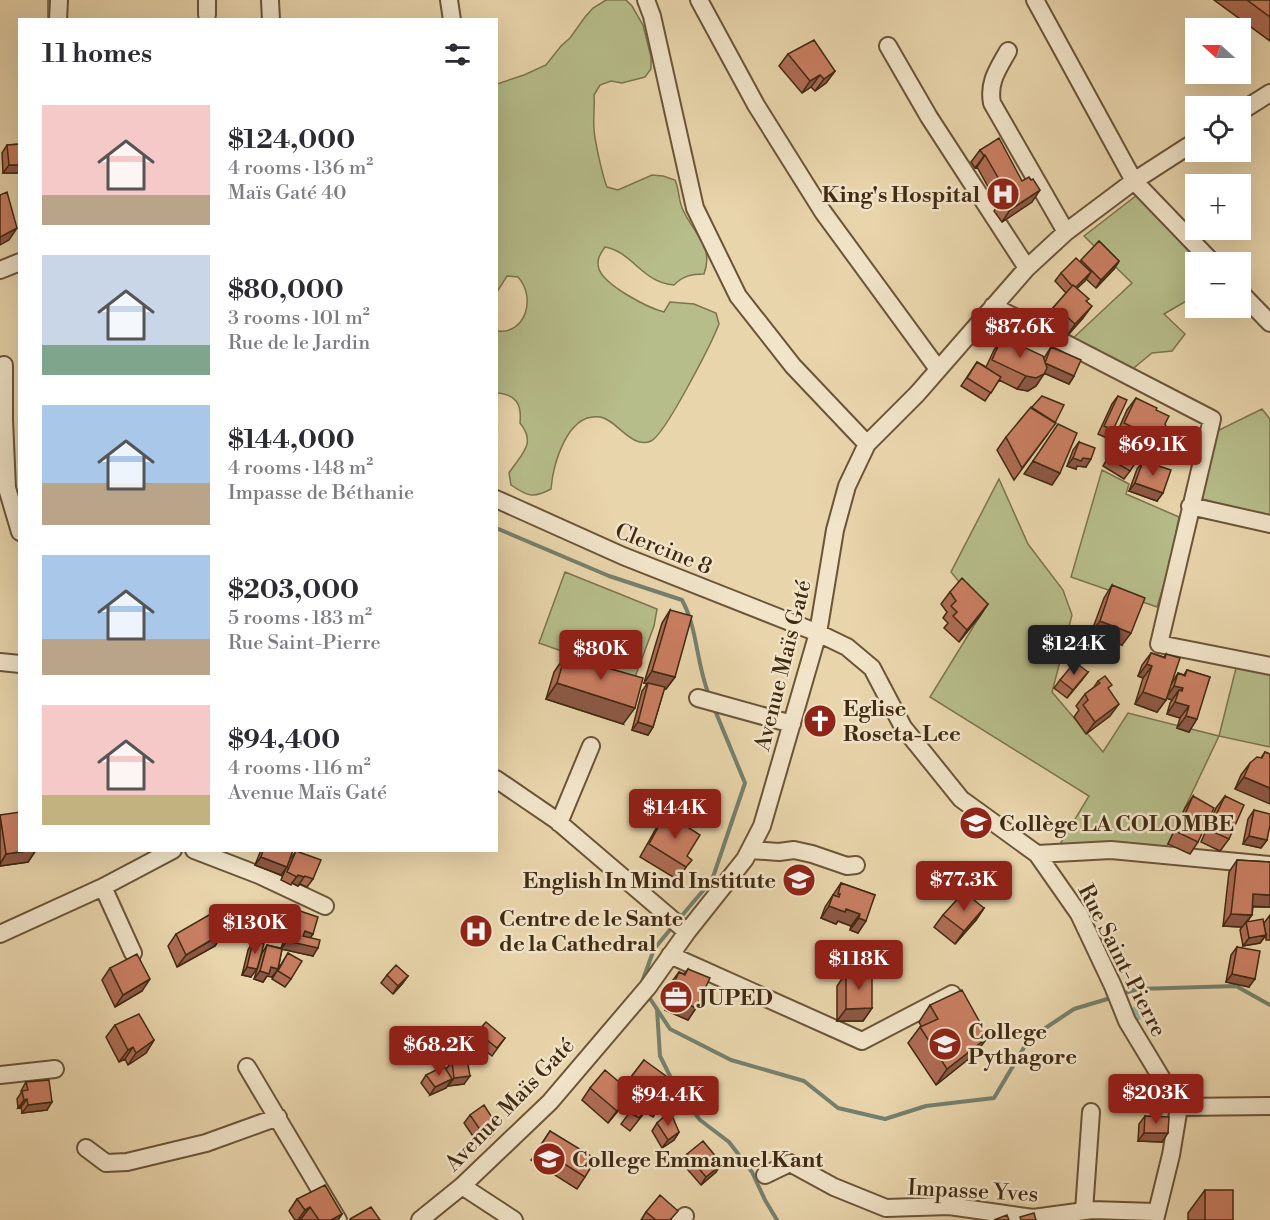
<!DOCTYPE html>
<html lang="en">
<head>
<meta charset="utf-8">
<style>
	body { margin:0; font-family:"Libre Bodoni",serif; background:#f2f2f3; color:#2b2b33; height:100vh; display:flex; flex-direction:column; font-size:22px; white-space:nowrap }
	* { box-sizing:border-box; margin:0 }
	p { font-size:20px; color:#7c7c81 }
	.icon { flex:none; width:33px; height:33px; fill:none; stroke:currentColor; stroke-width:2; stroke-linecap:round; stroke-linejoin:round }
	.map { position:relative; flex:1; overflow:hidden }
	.drawer { position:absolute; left:18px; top:18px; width:480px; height:834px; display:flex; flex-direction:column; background:#fff; border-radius:0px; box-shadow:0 6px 24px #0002 }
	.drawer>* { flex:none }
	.needle { width:39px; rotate:291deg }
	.fabs { position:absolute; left:1185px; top:18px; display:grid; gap:12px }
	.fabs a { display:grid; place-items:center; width:66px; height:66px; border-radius:0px; background:#fff; box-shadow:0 6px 24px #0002; font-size:30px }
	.price { position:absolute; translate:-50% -51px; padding:0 14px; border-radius:6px; background:#8f2418; color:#fff; font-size:20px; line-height:39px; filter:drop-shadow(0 2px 3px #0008) }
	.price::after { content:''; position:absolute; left:50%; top:36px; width:18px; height:14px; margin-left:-9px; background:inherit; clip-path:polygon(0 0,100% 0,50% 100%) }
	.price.selected { background:#222; color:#fff }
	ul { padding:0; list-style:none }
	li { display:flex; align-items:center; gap:18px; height:150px; padding:0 24px }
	li span { display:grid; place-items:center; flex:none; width:168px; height:120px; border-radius:0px; color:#555 }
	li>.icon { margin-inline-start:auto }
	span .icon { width:72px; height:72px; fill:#fffc; stroke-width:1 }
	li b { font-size:26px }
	h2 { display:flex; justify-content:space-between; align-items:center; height:72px; padding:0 24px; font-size:26px }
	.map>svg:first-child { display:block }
</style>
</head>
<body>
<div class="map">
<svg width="1270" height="1220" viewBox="0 0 1270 1220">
	<rect width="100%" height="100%" fill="#e9d5ac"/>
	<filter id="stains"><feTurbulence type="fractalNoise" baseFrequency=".00333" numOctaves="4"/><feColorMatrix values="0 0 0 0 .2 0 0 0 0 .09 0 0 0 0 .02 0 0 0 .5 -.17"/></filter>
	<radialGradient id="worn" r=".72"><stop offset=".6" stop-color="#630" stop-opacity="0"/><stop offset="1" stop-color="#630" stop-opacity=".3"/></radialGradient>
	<path fill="#b6bd8a" stroke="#7c744e" stroke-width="1.5" d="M606,0H626L632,6L643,25L651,57V69L645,77L622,83L611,81L600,85L594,95C595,106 593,117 594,128C594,138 603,178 607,187L618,190L652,175L663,176L675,180C680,191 678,202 684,212C695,235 714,247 704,274C691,274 683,276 674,285C641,282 633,252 605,247C600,254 596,260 599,269C604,285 648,308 664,312L670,302L694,304L716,313L719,324C712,342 665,435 651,441C632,450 616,419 600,417C567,412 553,465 551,489C533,499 527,496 511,485L509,473C521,454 537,444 520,423C522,404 516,394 496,393L497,331C525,335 537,298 518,277L507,276L497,292V84L524,75L546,65L561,46L570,38L585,17L593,8Z
		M1137,195L1208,262H1196L1195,296L1164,314L1185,334L1172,351L1152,353L1130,371L1070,341L1132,283L1084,236Z
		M1262,409L1270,419V516L1198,498L1213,433Z
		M1102,470L1129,484L1126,494L1179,517L1170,565L1157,607L1071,577Z
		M999,479L1028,544L1063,590L1072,615L1052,692L1103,752L1128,713L1219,736L1236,668L1270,674V747L1219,736L1163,854L1057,849L1089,796L930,697L983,611L951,572Z
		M565,572L657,609L654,626L635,677L539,643Z"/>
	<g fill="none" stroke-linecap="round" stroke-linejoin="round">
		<path stroke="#75806d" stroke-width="4" d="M49,20V0
			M496,528L609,576L682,600C698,629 696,664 709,695
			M679,919L712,880L745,783L714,708
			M641,985L654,949L674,925
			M647,994L670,1029L731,1060L804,1081L838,1108L885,1119L926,1106L994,1098L1029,1039L1074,1009L1114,997
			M1121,994L1138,989L1236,986L1270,1005
			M657,1009L660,1056L678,1092L700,1120L729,1142L752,1172L765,1200L777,1220"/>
		<path stroke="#97b9aa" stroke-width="14" d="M1130,1018L1142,1010"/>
		<g stroke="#6b5538" stroke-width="20">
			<path id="minor" d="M207,0V15
				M270,0L271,20
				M449,0L452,20
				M646,0L652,16L695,208L738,296L793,366L867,444
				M699,0L756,105L823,212L938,369
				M1035,0L1134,181L1212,262
				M58,20L59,0
				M888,46L929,117L1027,268
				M1008,51C998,69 988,82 992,103L1066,232
				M1240,112L1270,93
				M0,270L20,262
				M1240,292L1270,323
				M993,306L1212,419L1159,644L1270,666
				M4,365V420L7,488L20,532
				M496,499L623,556L818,633L847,647L872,668L903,727L961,799L1037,854L1079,914L1113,986L1127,1021L1179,1107L1171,1155L1155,1220
				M1190,506L1270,524
				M0,662L20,664
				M698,698L792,724
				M496,779L556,820L687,932
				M559,823L591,746
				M194,850L259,875L325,906
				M750,850L779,852L794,850L812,854L847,866L856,865
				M1037,854L1111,850L1270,865
				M103,887L133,953
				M0,934L103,887L173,850
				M670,955L862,1041L952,994L963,1015
				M247,1067L338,1220
				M0,1075L55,1069
				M1179,1107L1270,1106
				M86,1148L106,1163L127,1162L206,1143L278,1117
				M765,1175L790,1163L834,1187L886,1208L949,1206L1033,1218L1092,1210L1155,1212
				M462,1186L514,1220
				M1084,1211L1091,1112
				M420,1220L462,1186L550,1102L648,987L687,932L745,859L762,826L818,633L835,530L847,486L867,444L917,394L1027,268L1066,232L1134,181L1196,141
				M680,1220L685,1216"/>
		</g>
		<use href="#minor" stroke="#f1e4c9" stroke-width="16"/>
	</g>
	<path fill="#ad6c54" stroke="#412a12" stroke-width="1.5" d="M1214,0H1270V41Z
		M788,54L835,71L826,83L815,91L811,87L802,93L779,66Z
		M20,144V173H3L2,153L7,145Z
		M980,150L1032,202L1002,222L994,211L998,205L977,167L975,168L971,162Z
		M1099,241L1119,261L1114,269L1096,288L1086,279L1077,288L1087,301L1083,318L1067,336L1059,329L1056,333L1043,321L1052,309L1066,293L1055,281L1061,273L1080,262Z
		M1002,337L1044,358L1051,347L1074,376L1069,384L1044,373L1036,386L1028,391L1017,389L999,380L985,401L961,386L977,362L986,367L994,350Z
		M1118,396L1113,430L1107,438L1098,434L1112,404Z
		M1136,398L1156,410L1165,433L1157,446L1151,447L1148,451L1129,442L1130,471L1124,479L1103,466L1120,438L1116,435L1127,410Z
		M1047,435L1014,480L997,450L1006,437Z
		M1079,442L1086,467L1077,466L1076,469L1067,466L1073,450Z
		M1143,461L1157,501L1129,491L1137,469Z
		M1112,585L1122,645L1091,633L1104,598Z
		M950,592L988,604L959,642L944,628L948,623L943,618L947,612L941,604Z
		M670,610L675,677L666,689H664L653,727L648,735L632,730L642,691L647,684L644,683L662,623Z
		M1151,653L1164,657L1166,654L1172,683L1178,673L1184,675L1187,670L1210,677L1189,732L1177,728L1180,718L1167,714L1170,703L1172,700L1167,698L1157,712L1135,704L1143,678L1138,676L1142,665Z
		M565,656L623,724L546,699L554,672Z
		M1088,672L1067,698L1054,688L1060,680Z
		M1098,681L1109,690L1110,716L1086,734L1074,717L1079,710L1076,706L1085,694L1094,687Z
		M1265,752L1270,754L1235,789L1241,775L1250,763L1261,758Z
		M1193,796L1198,842L1190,854L1168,844L1185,808Z
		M1225,796L1229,839L1220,851L1201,842L1216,808Z
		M1254,810L1267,840L1261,848L1243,844L1248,819Z
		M666,813L687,856L686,867L678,880L640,857L658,825Z
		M0,815L36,850L28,862L0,866Z
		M261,850H293L281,875L255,865Z
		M296,851L313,879L307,887L300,884L298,886L292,883L291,885L281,880L290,859Z
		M1237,860L1270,862V907H1253L1252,915L1247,922L1265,932L1264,923L1270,915V940H1266V935L1260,943L1243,946L1240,930L1242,927L1223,926L1229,872Z
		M841,883L875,895L858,933L850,930L851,926L838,921L836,924L821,918L825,907Z
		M984,908L976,920L955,944L934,927L943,915Z
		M294,909L313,934L310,938L313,956L282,949L278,969L272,977L267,976L263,982L254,979L262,953L267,945L281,948L284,940L281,939L288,918Z
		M223,933L215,946L177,967L168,946L176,934Z
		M253,941L251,977L242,975L248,950Z
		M1237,947L1249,987L1226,982L1231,955Z
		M288,953L291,979L285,987L272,979Z
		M110,968L142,991L115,1007L102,980Z
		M688,969L696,1008L688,1020L665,1010L668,1002L664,1000L670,984L679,972L684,974Z
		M846,973L872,1008L863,1021H837V986Z
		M387,975L408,976L402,984L393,994L381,983Z
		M930,1005L976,1053L936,1085L908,1043L920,1027L921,1026L919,1022Z
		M115,1025L154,1040L146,1053L128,1065L125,1059L119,1062L106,1037Z
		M477,1032L505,1038L492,1056L472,1040Z
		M644,1060L664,1089L661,1106L653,1117L645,1112L630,1131L621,1124L635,1105L627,1099L608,1123L582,1100L590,1088L624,1086Z
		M452,1061L464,1084L448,1086V1085L446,1088L430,1095L421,1083L426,1075L446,1069Z
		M26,1082L47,1110L22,1113L21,1107L18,1108L17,1099L21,1093V1091Z
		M470,1115L493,1135L479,1145L464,1123Z
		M1145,1116L1162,1142L1138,1141L1139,1124Z
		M657,1123L679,1132L674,1140L662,1148L652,1131Z
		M550,1131L585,1177L577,1189L531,1160Z
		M687,1154L716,1172L701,1185L681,1162Z
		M1205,1190L1233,1220H1188V1213Z
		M297,1199L342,1214L338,1220H302L301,1219L299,1220H295L289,1211Z
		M646,1212L671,1220H641Z"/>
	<path fill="#8d5845" stroke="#412a12" stroke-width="1.5" d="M835,71L826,83L815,91L824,79Z
		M820,75L811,87L802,93L810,81Z
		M985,155L977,167L975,168L984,156Z
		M9,165H20V173H3Z
		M1040,190L1032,202L1002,222L1010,210Z
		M17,228L9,240L0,245V237Z
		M1119,261L1114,269L1096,288L1101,280Z
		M1091,272L1085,281L1069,296L1074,288Z
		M1092,306L1083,318L1067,336L1075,324Z
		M1045,363L1074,376L1069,384L1039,371Z
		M1044,374L1036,386L1028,391L1017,389L1026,376Z
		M1165,433L1157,446L1151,447L1158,435Z
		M1073,458H1083L1091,459L1086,467L1077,466L1076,469L1067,466Z
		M1033,461L1060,473L1052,485L1024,474Z
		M1135,483L1163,493L1157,501L1129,491Z
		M988,604L980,616L959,642L967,630Z
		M1100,621L1131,633L1122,645L1091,633Z
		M1147,664L1152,666L1143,678L1138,676Z
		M652,671L675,677L666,689L644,683Z
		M1088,672L1082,680L1067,698L1073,690Z
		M557,683L635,708L623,724L546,699Z
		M1174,686L1183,688L1177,696L1179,690L1172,700L1166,698Z
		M1143,692L1166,700L1157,712L1135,704Z
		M1175,702L1189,706L1180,718L1167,714Z
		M1119,704L1110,716L1086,734L1095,722Z
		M1186,716L1197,719L1189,732L1177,728Z
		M638,722L653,727L648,735L632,730Z
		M1244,777L1270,788V804L1235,789Z
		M1249,836L1267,840L1261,848L1243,844Z
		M36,850L28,862L0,866V864L6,854Z
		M261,857L287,867L281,875L255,865Z
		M298,875L304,877L298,886L292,883Z
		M1253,894L1270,895V907L1245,906Z
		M829,906L846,909L860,914L851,926L838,921L836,924L821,918Z
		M984,908L976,920L955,944L964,931Z
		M1231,914L1252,915L1242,927L1223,926Z
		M859,918L866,921L858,933L850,930Z
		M287,931L298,934L318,948L313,956L281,949L287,941L288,933L284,940L281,939Z
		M305,931L313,934L307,942L299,940Z
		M223,933L215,946L177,967L186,955Z
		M1266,935L1260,943L1243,946L1249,938Z
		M247,967L257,969L251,977L242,975Z
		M271,967L278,969L272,977L267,976L263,982L254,979L260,971Z
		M1232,974L1255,979L1249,987L1226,982Z
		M408,976L402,984L393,994L398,986Z
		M150,979L142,991L115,1007L123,995Z
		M672,988L677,990L668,1002L664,1000Z
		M673,998L696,1008L688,1020L665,1010Z
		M872,1008L863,1021H837L846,1009Z
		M988,1037L976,1053L936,1085L947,1069Z
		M154,1040L146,1053L128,1065L136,1053Z
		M133,1047L125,1059L119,1062L128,1050Z
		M470,1076L464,1084L448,1086L454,1078Z
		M452,1079L446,1088L430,1095L435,1087Z
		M632,1093L623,1105L608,1123L617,1111Z
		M27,1099L21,1107L18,1108L24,1100Z
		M52,1102L47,1110L22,1113L28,1105Z
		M498,1127L493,1135L479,1145L485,1137Z
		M679,1132L674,1140L662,1148L668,1140Z
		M1144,1133H1168L1162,1142L1138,1141Z
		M722,1164L716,1172L701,1185L706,1177Z
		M310,1207L301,1219L298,1220L305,1210Z
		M342,1214L338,1220H331Z"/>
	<path fill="#c97e62" stroke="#412a12" stroke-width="1.5" d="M1247,0H1270V17Z
		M814,40L835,71L824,79L820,75L810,81L788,54Z
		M999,138L1022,181L1029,177L1031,180L1033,179L1040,190L1010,210L1003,198L1008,195L985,155L984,156L980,150Z
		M20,144V165H9L7,145Z
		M7,192L17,228L0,237V195Z
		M1099,241L1119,261L1101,280L1081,260Z
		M1076,258L1091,272L1076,287L1073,285L1072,286L1061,273Z
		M1073,285L1089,299L1086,301L1092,306L1075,324L1067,317L1065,320L1052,309Z
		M1002,337L1043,356L1047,368L1044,374L1036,378L1026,376L992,360Z
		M1051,347L1081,360L1074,376L1045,363Z
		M977,362L1001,377L991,393L967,378Z
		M1042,396L1064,405L1055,423L1031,408Z
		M1118,396L1127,400L1113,430L1104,426Z
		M1136,398L1157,408L1156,410L1169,416L1165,424L1167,428L1165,433L1158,435L1156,439L1124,423Z
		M1031,407L1056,423L1022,468L1006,437Z
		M1058,424L1077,433L1060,473L1033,461Z
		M1121,437L1132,444L1129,449L1140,456L1130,471L1108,458Z
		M1079,442L1095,448L1091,459L1083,458L1081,461L1073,458Z
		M1143,461L1171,470L1163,493L1135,483Z
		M962,578L988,604L967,630L953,616L957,612L951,606L956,601L950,592Z
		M1112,585L1145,598L1131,633L1100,621Z
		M670,610L692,616L675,677L652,671Z
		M1151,653L1165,658L1166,654L1180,658L1166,700L1143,692L1152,666L1147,664Z
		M565,656L643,678L635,708L557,683Z
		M1075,662L1088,672L1073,690L1060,680Z
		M1187,670L1210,677L1197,719L1186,716L1189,706L1175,702L1179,690L1182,691L1183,688L1174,686L1178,673L1185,676Z
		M1105,676L1112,685L1108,688L1119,704L1095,722L1083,705L1088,700L1085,694L1100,683L1098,681Z
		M648,683L665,687L653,727L638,722Z
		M1265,752L1270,754V788L1244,777L1250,763L1257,757L1262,758Z
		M1193,796L1214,808L1198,842L1177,832Z
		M1225,796L1244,805L1229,839L1209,830Z
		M1254,810L1270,814V825L1267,840L1249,836Z
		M20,812V850H33L6,854L0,815Z
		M666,813L700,835L687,856L692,860L686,867L649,844Z
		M263,850H293L287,867L261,857Z
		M296,851L321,860L313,879L305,876L304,877L298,875L297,877L287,872Z
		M1237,860L1270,862V895L1253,894L1252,915L1231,914Z
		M841,883L875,895L866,921L859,918L860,914L846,909L845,912L829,906L833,895L839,897L840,894H838Z
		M964,892L984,908L964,931L943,915Z
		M294,909L318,917L313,934L305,931L303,936L320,940L318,948L287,941L288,933L298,934L287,931Z
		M214,912L223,933L186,955L176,934Z
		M1263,919L1266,935L1249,938L1246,922Z
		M253,941L264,944L257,969L247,967Z
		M267,945L282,949L278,969L271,967L269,974L260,971Z
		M1237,947L1260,951L1255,979L1232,974Z
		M288,953L302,961L291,979L278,971Z
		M137,954L150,979L123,995L110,968Z
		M396,965L408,976L398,986L387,975Z
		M688,969L710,978L696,1008L673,998L677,990L672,988L679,972L685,975Z
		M846,973H872V1008L846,1009Z
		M962,990L988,1037L947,1069L920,1027L938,1019L930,1005Z
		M139,1014L154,1040L136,1053L133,1047L128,1050L115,1025Z
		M486,1022L505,1038L497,1048L477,1032Z
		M467,1059L470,1076L454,1078L452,1061Z
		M644,1060L670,1079L663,1089L670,1094L661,1105L653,1100L639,1118L629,1112L644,1093L628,1081Z
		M444,1066L452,1079L435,1087L426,1075Z
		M605,1070L632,1093L617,1111L590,1088Z
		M49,1080L52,1102L28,1105L27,1099L24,1100L22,1091L28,1090L26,1082Z
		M484,1105L498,1127L485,1137L470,1115Z
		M667,1114L673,1118L679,1132L668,1140L657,1123Z
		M1145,1116L1169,1117L1168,1133H1144Z
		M550,1131L596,1159L585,1177L539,1148Z
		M703,1141L722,1164L706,1177L687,1154Z
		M325,1185L342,1214L331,1220H319L310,1207L305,1210L297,1199Z
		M1205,1190H1233V1220H1205Z
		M660,1195L678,1211L670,1220H656L646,1212Z
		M371,1207L380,1220H350V1219Z
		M1034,1213L1036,1220H1021L1020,1217Z
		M1007,1215L1009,1220H994Z"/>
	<defs>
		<g id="hospital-disc" transform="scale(1.725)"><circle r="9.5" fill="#8f2418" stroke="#f1e4c9"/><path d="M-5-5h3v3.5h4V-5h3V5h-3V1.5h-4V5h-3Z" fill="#fff"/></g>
		<g id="church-disc" transform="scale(1.725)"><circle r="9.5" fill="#8f2418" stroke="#f1e4c9"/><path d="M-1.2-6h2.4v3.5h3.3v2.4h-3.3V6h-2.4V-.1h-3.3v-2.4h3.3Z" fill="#fff"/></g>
		<g id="university-disc" transform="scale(1.725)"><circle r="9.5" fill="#8f2418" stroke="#f1e4c9"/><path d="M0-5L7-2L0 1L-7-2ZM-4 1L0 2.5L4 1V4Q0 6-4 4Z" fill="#fff"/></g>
		<g id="school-disc" transform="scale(1.725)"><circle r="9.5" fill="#8f2418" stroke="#f1e4c9"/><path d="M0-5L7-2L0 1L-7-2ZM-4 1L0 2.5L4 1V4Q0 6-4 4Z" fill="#fff"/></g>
		<g id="office-disc" transform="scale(1.725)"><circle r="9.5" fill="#8f2418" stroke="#f1e4c9"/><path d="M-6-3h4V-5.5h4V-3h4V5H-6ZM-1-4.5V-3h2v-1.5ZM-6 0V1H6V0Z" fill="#fff"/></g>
	</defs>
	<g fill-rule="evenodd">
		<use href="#hospital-disc" x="1003" y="194"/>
		<use href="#church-disc" x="820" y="721"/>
		<use href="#university-disc" x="976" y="823"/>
		<use href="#school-disc" x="799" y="880"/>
		<use href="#hospital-disc" x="476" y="931"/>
		<use href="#office-disc" x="676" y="997"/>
		<use href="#school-disc" x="945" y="1044"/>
		<use href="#school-disc" x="549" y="1159"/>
	</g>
	<g text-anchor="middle" stroke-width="5" stroke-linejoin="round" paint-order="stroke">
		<g font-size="22" font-weight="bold" fill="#412a12" stroke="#f1e4c9" text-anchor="start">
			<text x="980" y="202" text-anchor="end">King's Hospital</text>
			<text x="843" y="716">Eglise<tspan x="843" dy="25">Roseta-Lee</tspan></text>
			<text x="999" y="831">Collège LA COLOMBE</text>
			<text x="776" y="888" text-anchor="end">English In Mind Institute</text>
			<text x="499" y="926">Centre de le Sante<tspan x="499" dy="25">de la Cathedral</tspan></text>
			<text x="699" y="1005">JUPED</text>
			<text x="968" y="1039">College<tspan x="968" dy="25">Pythagore</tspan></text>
			<text x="572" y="1167">College Emmanuel Kant</text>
		</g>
		<g font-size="22" fill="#412a12" stroke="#f1e4c9">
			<text transform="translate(664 548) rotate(22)" y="8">Clercine 8</text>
			<text transform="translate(782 665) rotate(-76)" y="8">Avenue Maïs Gaté</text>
			<text transform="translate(1123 960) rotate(63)" y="8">Rue Saint-Pierre</text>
			<text transform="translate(509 1104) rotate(-46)" y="8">Avenue Maïs Gaté</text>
			<text transform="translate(973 1190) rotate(3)" y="8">Impasse Yves</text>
		</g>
	</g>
	<rect width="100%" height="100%" filter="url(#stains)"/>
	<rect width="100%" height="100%" fill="url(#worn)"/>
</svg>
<div class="fabs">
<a><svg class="needle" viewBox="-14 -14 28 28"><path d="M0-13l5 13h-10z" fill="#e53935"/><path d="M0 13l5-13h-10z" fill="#7c7c81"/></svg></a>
<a><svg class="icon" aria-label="locate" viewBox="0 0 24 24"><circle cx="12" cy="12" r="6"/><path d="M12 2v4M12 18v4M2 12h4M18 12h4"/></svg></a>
<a>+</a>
<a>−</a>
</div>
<b class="price" style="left:1020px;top:359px">$87.6K</b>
<b class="price" style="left:1153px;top:477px">$69.1K</b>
<b class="price selected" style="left:1074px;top:676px">$124K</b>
<b class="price" style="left:601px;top:681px">$80K</b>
<b class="price" style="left:675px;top:840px">$144K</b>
<b class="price" style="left:964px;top:912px">$77.3K</b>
<b class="price" style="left:255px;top:955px">$130K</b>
<b class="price" style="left:859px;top:991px">$118K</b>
<b class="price" style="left:439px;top:1077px">$68.2K</b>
<b class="price" style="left:1156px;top:1125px">$203K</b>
<b class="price" style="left:668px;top:1127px">$94.4K</b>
<section class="drawer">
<h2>11 homes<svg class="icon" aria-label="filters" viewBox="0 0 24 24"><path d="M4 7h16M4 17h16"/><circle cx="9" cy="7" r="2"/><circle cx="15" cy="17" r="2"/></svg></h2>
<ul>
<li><span style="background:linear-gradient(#f6c9c9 75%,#b9a48a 0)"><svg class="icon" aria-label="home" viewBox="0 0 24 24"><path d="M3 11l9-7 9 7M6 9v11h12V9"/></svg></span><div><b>$124,000</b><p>4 rooms · 136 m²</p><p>Maïs Gaté 40</p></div></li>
<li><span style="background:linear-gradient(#c9d6e8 75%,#7fa58c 0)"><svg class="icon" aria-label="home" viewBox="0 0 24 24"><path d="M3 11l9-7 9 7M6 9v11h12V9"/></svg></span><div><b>$80,000</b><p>3 rooms · 101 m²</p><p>Rue de le Jardin</p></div></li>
<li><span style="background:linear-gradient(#a9c7e8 65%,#b9a48a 0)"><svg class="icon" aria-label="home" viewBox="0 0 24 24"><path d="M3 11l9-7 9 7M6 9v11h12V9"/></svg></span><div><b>$144,000</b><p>4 rooms · 148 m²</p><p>Impasse de Béthanie</p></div></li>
<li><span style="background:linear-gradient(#a9c7e8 70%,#b9a48a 0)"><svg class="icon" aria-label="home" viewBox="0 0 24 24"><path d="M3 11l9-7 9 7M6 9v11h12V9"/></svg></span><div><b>$203,000</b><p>5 rooms · 183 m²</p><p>Rue Saint-Pierre</p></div></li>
<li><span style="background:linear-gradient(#f6c9c9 75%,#c2b280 0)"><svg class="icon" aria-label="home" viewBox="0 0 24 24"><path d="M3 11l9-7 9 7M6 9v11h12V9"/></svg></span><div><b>$94,400</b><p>4 rooms · 116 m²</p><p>Avenue Maïs Gaté</p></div></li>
</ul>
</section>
</div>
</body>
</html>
